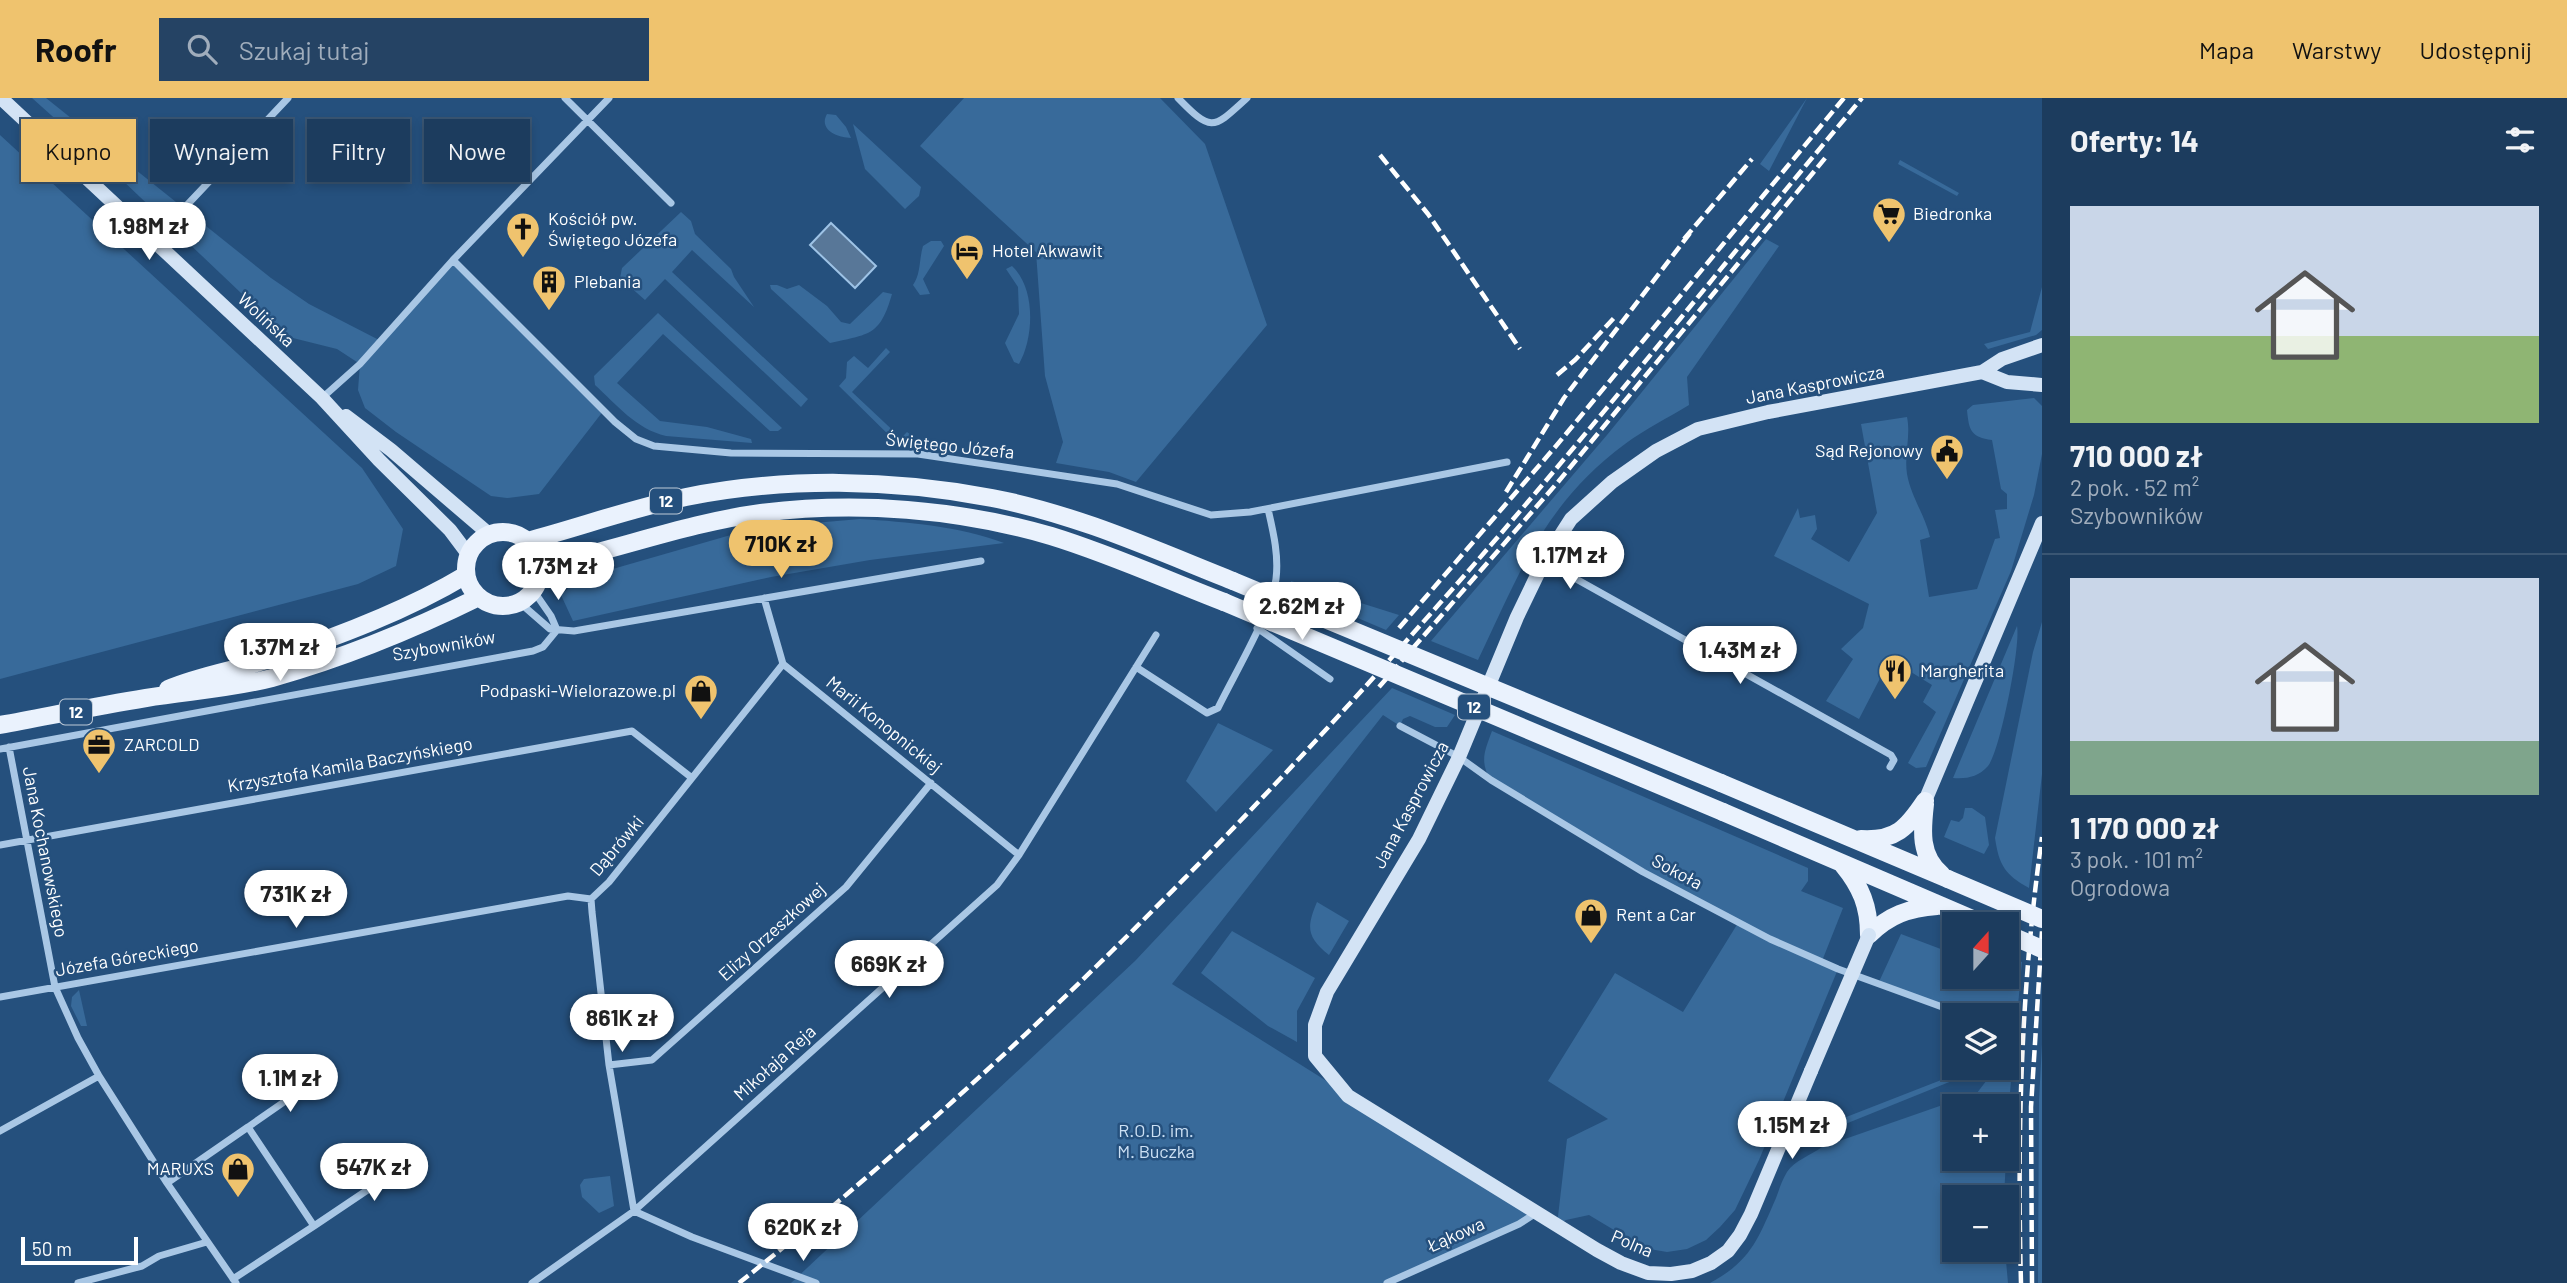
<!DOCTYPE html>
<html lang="pl">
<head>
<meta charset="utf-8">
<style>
	body { margin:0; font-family:Barlow,sans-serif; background:#254364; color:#f1f3f6; height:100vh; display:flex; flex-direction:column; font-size:26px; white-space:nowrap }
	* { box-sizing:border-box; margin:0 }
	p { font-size:23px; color:#a0adbc }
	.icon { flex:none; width:38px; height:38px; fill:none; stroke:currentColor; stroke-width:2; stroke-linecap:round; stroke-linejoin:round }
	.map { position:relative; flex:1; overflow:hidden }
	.sheet { display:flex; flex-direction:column; background:#1c3c5e; width:525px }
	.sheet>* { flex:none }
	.top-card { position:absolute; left:21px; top:21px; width:665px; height:63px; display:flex; gap:14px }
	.needle { width:46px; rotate:21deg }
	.buttons { position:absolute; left:1942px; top:814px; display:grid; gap:14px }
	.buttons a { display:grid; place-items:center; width:77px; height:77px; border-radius:0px; background:#1c3c5e; box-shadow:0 4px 10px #0003,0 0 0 2px #3a5673; font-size:35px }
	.scale { position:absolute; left:21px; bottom:18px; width:117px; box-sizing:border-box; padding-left:7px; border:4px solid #fff; border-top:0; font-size:19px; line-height:24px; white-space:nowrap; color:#fff; -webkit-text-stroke:5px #25507d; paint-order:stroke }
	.price { position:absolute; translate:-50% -60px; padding:0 16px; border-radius:24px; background:#fff; color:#222; font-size:23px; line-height:46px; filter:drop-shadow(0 2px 4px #0008) }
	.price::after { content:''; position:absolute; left:50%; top:42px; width:21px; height:16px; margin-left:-10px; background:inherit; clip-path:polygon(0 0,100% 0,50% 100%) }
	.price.active { background:#efc36e; color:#111 }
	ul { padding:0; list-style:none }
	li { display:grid; align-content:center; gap:14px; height:371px; padding:0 28px }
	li+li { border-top:2px solid #3a5673 }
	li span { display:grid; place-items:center; height:217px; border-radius:0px; color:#555 }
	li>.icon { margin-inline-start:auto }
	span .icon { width:126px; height:126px; fill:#fffc; stroke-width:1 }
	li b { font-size:30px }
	h2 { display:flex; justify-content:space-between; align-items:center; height:84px; padding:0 28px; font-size:30px }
	.pill { padding:0 24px; border-radius:0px; background:#1c3c5e; box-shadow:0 4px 10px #0003,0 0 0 2px #3a5673; font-size:24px; line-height:63px }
	.pill.active { background:#efc36e; color:#111 }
	header { display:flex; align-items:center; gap:42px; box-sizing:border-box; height:98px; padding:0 35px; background:#efc36e; color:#111 }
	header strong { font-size:33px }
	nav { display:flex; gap:38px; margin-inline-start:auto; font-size:24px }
	.search { width:490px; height:63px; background:#254364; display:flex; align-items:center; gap:18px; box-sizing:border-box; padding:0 24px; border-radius:0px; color:#a0adbc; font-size:26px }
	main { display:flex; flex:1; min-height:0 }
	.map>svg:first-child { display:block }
</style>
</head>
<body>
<header>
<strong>Roofr</strong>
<div class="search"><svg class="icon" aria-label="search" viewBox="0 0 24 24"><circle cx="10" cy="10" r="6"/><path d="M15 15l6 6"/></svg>Szukaj tutaj</div>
<nav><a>Mapa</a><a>Warstwy</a><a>Udostępnij</a></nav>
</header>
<main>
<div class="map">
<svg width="2042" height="1185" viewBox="0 0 2042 1185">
	<rect width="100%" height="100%" fill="#25507d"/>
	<path fill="#386a9a" d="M32,0H46L271,180L309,206L379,242L453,162L604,312L539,396L507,400L491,398L396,334L365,310L358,292L360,266L337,251L293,240L281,233L100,61Z
		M964,0H1160L1205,46L1267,227L1136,384L1109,374L1056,365L1063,344L1045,278L1036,154L920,48Z
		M1807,0L1769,73L1760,66Z
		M827,16L836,17L846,29L851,40C838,40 818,32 827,16Z
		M853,26L921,89L919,98L905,111L865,71Z
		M0,37L362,370L403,431L396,468L358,486L0,581Z
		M1900,62L1959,95L1957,98L1898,66Z
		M681,114L691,123L695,136L731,171L734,179L754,209L692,152L672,174L808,301L801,309L665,181L645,202L620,180L622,170Z
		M1766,141L1779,148L1687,279L1689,307C1668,320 1645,331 1625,346C1544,406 1519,476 1478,562L1431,543L1607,337Z
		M931,143H941L944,148L923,181L930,196L920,197L913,187C921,176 919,161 923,148Z
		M1012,168C1036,190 1034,240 1019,266L1014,264L1005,245L1019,216L1018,189L1006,171Z
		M777,187L787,191L799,187L827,208L841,224L850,226L883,194L892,196C880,238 870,236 830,245L771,191L770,187Z
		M2042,189V232L2036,237L1988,251L1984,246L2030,234Z
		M658,215L782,330L778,333H770L663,236L617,285L660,323L707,329L751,341L752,345L666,338C636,331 617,307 595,287L594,278Z
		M886,250L890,254L852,294L901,340L907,334L919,343L934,349H901L839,288L846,280L847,264L854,258L868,270Z
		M2034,300L2042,308V356L2034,397L2011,473L1926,669L1916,670L1908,665L1936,614L1923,604L1932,587L1890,561L1859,621L1826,603L1853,561L1841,551L1863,530L1869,506L1774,458L1798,410L1800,420L1815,417L1817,431L1811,441L1849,464L1877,415L1861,326L1907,319C1911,338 1904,356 1907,376C1911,399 1925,417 1930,439L1920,442L1929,499L1977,491L1995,441L2000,440L1995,412L2007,411V396L2001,391L1992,342C1971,339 1969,333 1967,312L1973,307Z
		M860,421C907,424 959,428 1004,445L870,462L771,479L573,523L561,497L578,481L755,430Z
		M1291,483L1399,517L1386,532L1289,491Z
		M2042,524V676L2029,790C2005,777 1999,767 1995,740L2033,554Z
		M2017,528C2021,547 2000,654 1988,668C1978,679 1967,681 1953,680Z
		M1392,590L1455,617L1447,629H1435L1410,618L1403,621L1400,628L1383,617L1172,886L1537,1115L1387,1185H791L1135,863Z
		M1218,625L1273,652L1216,714L1186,683Z
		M1492,633L1808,770V783L1801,793L1843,810L1822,863L1838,871L1759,1062L1735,1112L1720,1129L1706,1142L1687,1151L1667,1154L1644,1150L1589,1117L1566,1122L1557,1127L1567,1041L1608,1021L1548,983L1615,875L1683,914L1738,825L1643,774L1491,682C1479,664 1485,652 1492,633Z
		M1965,710H1972L1985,719L1989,747L1984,756L1944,739L1951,722L1959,724L1963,720Z
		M1317,804L1349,823L1329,857C1307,839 1306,830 1317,804Z
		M1232,833L1315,880L1297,913V944L1268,928L1201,875Z
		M1901,836L1946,853L1955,838V878H2007V858L2022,864L2007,1027V1008H1955V1060L2006,1061L2004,1099H1955V1152H2005L2008,1185H1710C1751,1163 1758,1141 1776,1100C1779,1092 1782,1082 1787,1074C1794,1063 1811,1057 1822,1049L1977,995L1996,970H2007V917H1963L1878,886Z
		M79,892L87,928H81L71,908L72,899Z
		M2042,946V1185H2038L2039,1002Z
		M1972,970H1984L1828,1033L1813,1032L1812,1026L1818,1030Z
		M610,1078L614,1108L599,1115L582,1099L580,1087L584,1081Z"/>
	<path fill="#587798" stroke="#9ec3e6" stroke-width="2" d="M831,125L876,168L855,190L810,147Z"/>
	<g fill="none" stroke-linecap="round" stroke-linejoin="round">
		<path stroke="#a9c7e5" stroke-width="7" d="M565,0L671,105
			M1178,0C1212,35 1213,31 1247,0
			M154,142L288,0
			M453,162L615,324L636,341L654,348L731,355L918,356L1117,386L1211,417L1250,414L1507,364
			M322,300L360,266L453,162L609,0
			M1544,463L1891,657L1894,662L1890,669
			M533,492L551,518L557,532
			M764,500L783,566L1019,757
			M519,504L550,531L574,533L981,463
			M1257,530L1330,581
			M783,566L609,784L591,801L592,814L609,967L634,1113L692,1139L816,1185
			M1136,569L1207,615L1218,610C1234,577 1271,515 1276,481C1279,457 1273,433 1268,411
			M1400,628L1459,659L1491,682L1643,774L1770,841L1838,871L1956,914
			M9,649L55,889L78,940L99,978L167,1085L236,1185
			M0,651L533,553L543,549L557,532
			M0,747L632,633L692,680
			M0,899L568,798L591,801
			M609,967L652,962L846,789L931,685
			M248,1029L317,981
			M0,1033L99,978
			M167,1085L248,1029L314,1128L233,1181
			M314,1128L418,1058
			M78,1185L142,1168L159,1158L207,1144
			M532,1185L634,1113L997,787L1019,757L1156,537
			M1387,1185L1519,1126L1536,1115"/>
		<path stroke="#d3e3f5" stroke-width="14" d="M1,0L322,300L379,362L450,432L468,456
			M1982,274L2007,284L2042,287
			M346,318L391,352L489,436
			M1925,703L2042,425
			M1811,973L1751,1116L1740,1137L1728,1153L1711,1165L1692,1173L1671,1176L1648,1175L1621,1165L1597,1152L1348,998L1315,958V927L1327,894L1419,741L1459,659L1517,519L1544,463L1571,421L1612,384L1656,353L1698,331L1768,314L1982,274L2002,261L2042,247"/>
		<path stroke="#eaf2fd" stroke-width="18" d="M466 471a37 37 0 1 1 74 0a37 37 0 1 1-74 0Z
			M527,443C580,429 632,410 686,399C784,379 894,381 992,400C1076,416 1155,452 1233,483
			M540,468C614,453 686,425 761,415C857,403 958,411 1051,438C1110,456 1167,482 1224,504
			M168,591C201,577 236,572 270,561C337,539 406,513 466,477
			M0,627C49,618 97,608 146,600C188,593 230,591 272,580C344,560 412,532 479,499
			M1721,685L1948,781
			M1925,706C1922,732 1919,758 1942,777
			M1723,714L1984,826
			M1861,741C1896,743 1907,730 1925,703
			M1843,767C1861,789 1869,808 1869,837
			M1869,837C1889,817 1909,810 1937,808"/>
		<path stroke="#fff" stroke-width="4.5" stroke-dasharray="12 5" stroke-linecap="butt" d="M1380,57L1428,116L1520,251
			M1684,141L1752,61
			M1557,277L1575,262L1614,220
			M1506,394L1564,300L1690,135
			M1399,530L1556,348L1844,0
			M1379,589L1558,384L1826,59
			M739,1185C994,982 1225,749 1440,505C1586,341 1721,168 1862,0
			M2021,1185C2017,1036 2021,887 2042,739
			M2032,1185L2031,1009L2042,833"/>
		<path stroke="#d3e3f5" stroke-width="14" d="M1811,973L1869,837"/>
		<path stroke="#eaf2fd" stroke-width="18" d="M1233,483L1721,685
			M1224,504L1723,714
			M1948,781L2042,821
			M2007,836L2042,851"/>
	</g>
	<defs>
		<g id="supermarket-pin" transform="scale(1.75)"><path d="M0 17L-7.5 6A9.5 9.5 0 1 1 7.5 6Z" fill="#efc36e" stroke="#25507d"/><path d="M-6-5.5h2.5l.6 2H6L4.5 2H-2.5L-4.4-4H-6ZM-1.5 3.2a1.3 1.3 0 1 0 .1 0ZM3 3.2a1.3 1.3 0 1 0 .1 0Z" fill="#111"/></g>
		<g id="church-pin" transform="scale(1.75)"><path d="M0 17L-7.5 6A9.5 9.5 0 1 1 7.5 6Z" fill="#efc36e" stroke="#25507d"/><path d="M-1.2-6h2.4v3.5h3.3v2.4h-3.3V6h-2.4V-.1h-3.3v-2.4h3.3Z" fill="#111"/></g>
		<g id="hotel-pin" transform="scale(1.75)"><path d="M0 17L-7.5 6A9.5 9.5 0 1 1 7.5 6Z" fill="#efc36e" stroke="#25507d"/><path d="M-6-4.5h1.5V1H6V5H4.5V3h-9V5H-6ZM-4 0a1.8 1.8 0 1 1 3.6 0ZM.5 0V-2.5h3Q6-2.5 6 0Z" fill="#111"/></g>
		<g id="building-pin" transform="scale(1.75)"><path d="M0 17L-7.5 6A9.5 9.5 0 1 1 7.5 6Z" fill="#efc36e" stroke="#25507d"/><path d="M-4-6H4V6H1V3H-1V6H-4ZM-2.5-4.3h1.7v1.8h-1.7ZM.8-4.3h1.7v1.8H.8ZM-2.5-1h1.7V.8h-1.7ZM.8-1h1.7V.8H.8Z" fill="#111"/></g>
		<g id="civic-pin" transform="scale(1.75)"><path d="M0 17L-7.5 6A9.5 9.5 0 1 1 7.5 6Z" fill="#efc36e" stroke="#25507d"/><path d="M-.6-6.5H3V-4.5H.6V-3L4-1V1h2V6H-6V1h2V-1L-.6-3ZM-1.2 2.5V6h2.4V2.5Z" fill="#111"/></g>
		<g id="restaurant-pin" transform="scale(1.75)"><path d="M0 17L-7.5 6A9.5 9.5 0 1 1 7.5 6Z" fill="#efc36e" stroke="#25507d"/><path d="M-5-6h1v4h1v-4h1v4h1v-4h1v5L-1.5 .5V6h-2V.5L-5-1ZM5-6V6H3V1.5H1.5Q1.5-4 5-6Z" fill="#111"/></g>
		<g id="shop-pin" transform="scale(1.75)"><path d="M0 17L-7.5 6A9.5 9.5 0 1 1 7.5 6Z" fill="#efc36e" stroke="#25507d"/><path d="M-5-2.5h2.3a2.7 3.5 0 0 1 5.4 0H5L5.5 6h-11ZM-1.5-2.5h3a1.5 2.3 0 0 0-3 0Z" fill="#111"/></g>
		<g id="office-pin" transform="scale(1.75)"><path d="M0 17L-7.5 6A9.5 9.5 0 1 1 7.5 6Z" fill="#efc36e" stroke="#25507d"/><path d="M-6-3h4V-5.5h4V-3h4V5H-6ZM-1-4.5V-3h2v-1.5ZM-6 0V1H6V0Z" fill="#111"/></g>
	</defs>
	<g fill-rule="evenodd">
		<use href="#supermarket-pin" x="1889" y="116"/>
		<use href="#church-pin" x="523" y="131"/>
		<use href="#hotel-pin" x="967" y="153"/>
		<use href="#building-pin" x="549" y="184"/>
		<use href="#civic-pin" x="1947" y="353"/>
		<use href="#restaurant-pin" x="1895" y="573"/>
		<use href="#shop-pin" x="701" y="593"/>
		<use href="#office-pin" x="99" y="647"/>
		<use href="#shop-pin" x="1591" y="817"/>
		<use href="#shop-pin" x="238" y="1071"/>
	</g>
	<g text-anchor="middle" stroke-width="5" stroke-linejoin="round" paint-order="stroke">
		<g fill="#25507d" stroke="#becad8" stroke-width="2">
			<rect x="650" y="390.5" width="32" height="25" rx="5"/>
			<rect x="1458" y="596.5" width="32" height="25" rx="5"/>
			<rect x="60" y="601.5" width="32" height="25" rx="5"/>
		</g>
		<g font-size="16" font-weight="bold" fill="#fff">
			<text x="666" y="409">12</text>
			<text x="1474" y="615">12</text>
			<text x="76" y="620">12</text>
		</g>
		<g font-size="18" fill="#fff" stroke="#25507d" text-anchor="start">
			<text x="1913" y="122">Biedronka</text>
			<text x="548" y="127">Kościół pw.<tspan x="548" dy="21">Świętego Józefa</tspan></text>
			<text x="992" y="159">Hotel Akwawit</text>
			<text x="574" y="190">Plebania</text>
			<text x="1923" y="359" text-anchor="end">Sąd Rejonowy</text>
			<text x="1920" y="579">Margherita</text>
			<text x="676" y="599" text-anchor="end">Podpaski-Wielorazowe.pl</text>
			<text x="124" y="653">ZARCOLD</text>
			<text x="1616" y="823">Rent a Car</text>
			<text x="214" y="1077" text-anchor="end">MARUXS</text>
		</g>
		<g font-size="18" fill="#fff" stroke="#25507d">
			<text transform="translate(266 222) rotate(43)" y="6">Wolińska</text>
			<text transform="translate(1815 287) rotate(-11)" y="6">Jana Kasprowicza</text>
			<text transform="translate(950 348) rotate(6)" y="6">Świętego Józefa</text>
			<text transform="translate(444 548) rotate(-10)" y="6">Szybowników</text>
			<text transform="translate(884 627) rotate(39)" y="6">Marii Konopnickiej</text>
			<text transform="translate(350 667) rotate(-10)" y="6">Krzysztofa Kamila Baczyńskiego</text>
			<text transform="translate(1411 707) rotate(-62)" y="6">Jana Kasprowicza</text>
			<text transform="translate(617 748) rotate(-50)" y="6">Dąbrówki</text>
			<text transform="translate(45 754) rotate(79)" y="6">Jana Kochanowskiego</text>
			<text transform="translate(1677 774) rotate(28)" y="6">Sokoła</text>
			<text transform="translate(772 834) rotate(-42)" y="6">Elizy Orzeszkowej</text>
			<text transform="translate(127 860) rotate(-10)" y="6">Józefa Góreckiego</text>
			<text transform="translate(775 965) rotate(-42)" y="6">Mikołaja Reja</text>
			<text transform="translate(1456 1137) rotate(-24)" y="6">Łąkowa</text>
			<text transform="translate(1632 1146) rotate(23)" y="6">Polna</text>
		</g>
		<g font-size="18" fill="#cce0f4" stroke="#25507d">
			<text x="1156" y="1039">R.O.D. im.<tspan x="1156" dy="21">M. Buczka</tspan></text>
		</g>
	</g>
</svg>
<div class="buttons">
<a><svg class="needle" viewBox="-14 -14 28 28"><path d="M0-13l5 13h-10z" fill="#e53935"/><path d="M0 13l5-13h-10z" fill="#a0adbc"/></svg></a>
<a><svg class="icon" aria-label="layers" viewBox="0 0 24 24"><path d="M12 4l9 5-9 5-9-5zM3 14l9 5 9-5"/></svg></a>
<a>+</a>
<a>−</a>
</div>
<div class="scale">50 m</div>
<b class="price" style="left:149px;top:164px">1.98M zł</b>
<b class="price active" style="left:781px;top:482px">710K zł</b>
<b class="price" style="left:1570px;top:493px">1.17M zł</b>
<b class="price" style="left:558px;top:504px">1.73M zł</b>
<b class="price" style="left:1302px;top:544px">2.62M zł</b>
<b class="price" style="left:280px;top:585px">1.37M zł</b>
<b class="price" style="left:1740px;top:588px">1.43M zł</b>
<b class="price" style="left:296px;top:832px">731K zł</b>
<b class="price" style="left:889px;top:902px">669K zł</b>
<b class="price" style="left:622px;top:956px">861K zł</b>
<b class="price" style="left:290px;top:1016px">1.1M zł</b>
<b class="price" style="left:1792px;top:1063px">1.15M zł</b>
<b class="price" style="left:374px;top:1105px">547K zł</b>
<b class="price" style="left:803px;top:1165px">620K zł</b>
<div class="top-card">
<a class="pill active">Kupno</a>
<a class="pill">Wynajem</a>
<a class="pill">Filtry</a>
<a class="pill">Nowe</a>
</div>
</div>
<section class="sheet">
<h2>Oferty: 14<svg class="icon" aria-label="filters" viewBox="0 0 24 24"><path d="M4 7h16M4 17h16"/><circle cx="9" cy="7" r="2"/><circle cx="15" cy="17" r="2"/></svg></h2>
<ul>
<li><span style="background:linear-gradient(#c9d6e8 60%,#8fb573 0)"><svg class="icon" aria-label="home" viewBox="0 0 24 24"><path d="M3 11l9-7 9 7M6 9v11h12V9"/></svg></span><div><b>710 000 zł</b><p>2 pok. · 52 m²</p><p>Szybowników</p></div></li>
<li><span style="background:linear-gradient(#c9d6e8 75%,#7fa58c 0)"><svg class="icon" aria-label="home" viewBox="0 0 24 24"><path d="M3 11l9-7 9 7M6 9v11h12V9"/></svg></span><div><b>1 170 000 zł</b><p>3 pok. · 101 m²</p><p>Ogrodowa</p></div></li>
</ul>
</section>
</main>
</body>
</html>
